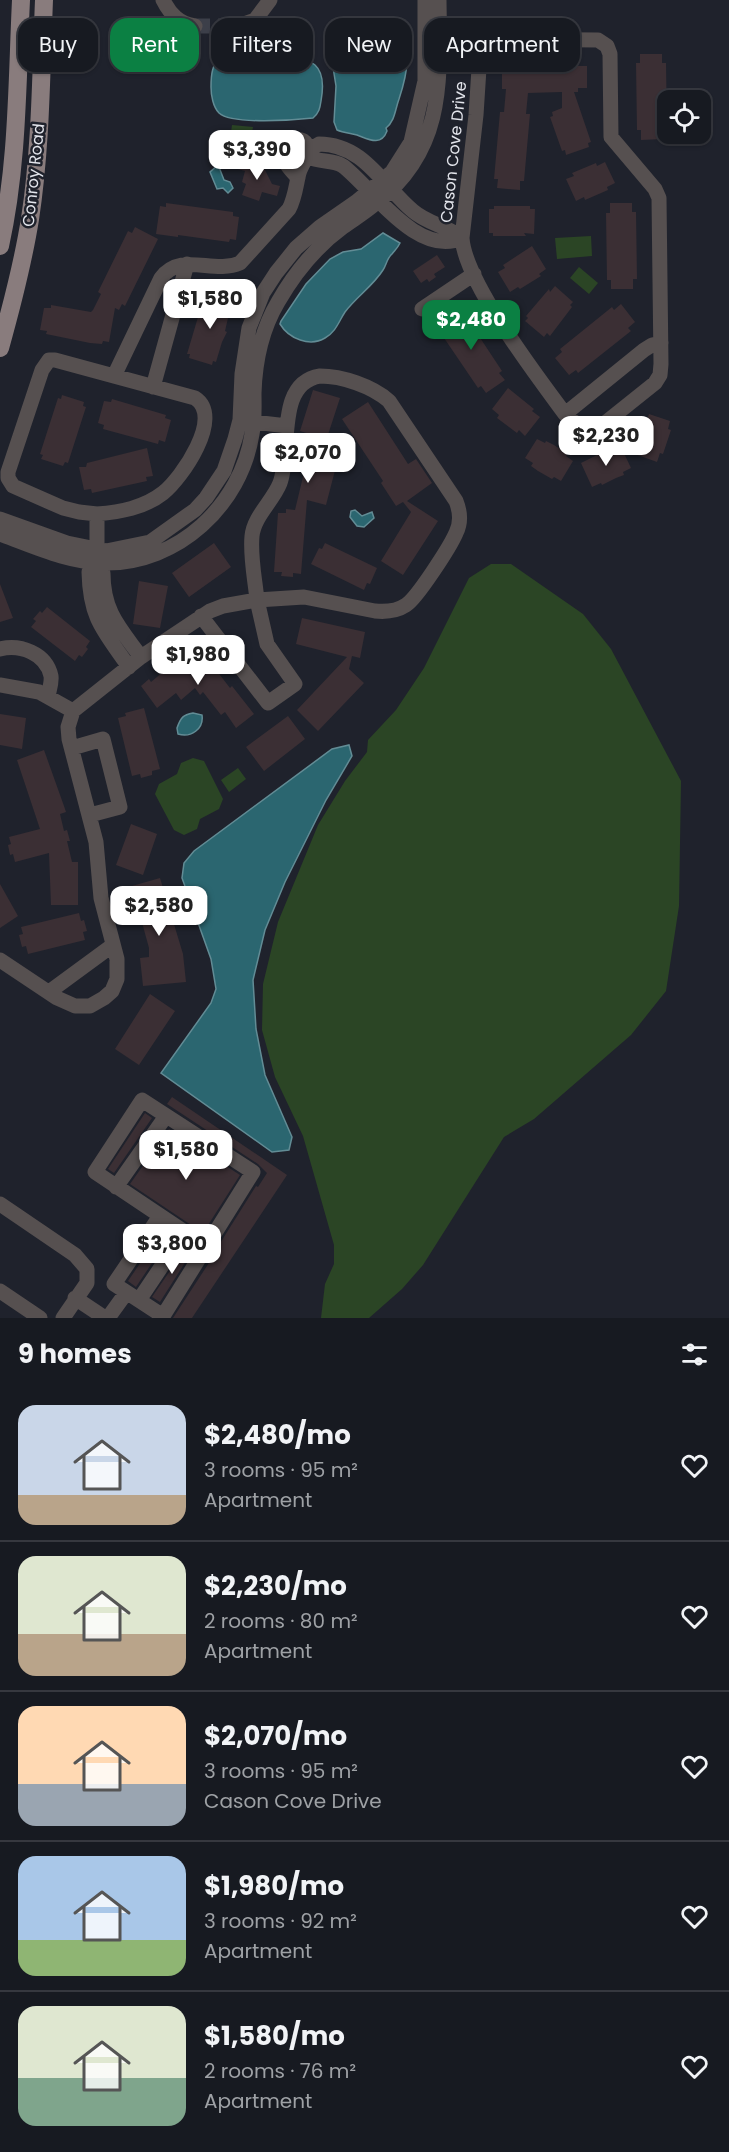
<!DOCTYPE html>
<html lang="en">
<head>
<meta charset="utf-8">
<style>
	body { margin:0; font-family:Poppins,sans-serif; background:#24272e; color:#f1f3f6; height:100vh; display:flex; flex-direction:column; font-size:22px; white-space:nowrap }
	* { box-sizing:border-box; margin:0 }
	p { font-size:20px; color:#9ea1a5 }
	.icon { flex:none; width:33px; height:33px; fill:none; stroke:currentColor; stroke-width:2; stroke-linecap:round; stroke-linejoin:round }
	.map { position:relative; height:1318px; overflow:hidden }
	.sheet { display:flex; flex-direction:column; background:#171a21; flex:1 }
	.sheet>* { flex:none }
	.guide { position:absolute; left:18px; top:18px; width:693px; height:54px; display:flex; gap:12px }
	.buttons { position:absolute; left:657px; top:90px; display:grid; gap:12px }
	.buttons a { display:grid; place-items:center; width:54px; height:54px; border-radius:12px; background:#171a21; box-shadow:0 2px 4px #0004,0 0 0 2px #36383f; font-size:30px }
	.price { position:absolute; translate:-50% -51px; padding:0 14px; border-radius:12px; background:#fff; color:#222; font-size:20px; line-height:39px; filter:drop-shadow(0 2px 3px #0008) }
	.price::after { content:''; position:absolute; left:50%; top:36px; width:18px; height:14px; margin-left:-9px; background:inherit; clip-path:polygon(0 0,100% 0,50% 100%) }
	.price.selected { background:#0b8043; color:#fff }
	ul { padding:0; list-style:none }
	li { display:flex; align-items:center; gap:18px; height:150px; padding:0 18px }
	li+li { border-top:2px solid #36383f }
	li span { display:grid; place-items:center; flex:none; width:168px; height:120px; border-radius:18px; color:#555 }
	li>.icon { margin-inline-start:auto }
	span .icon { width:72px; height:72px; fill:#fffc; stroke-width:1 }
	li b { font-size:26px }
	h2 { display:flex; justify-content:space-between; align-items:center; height:72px; padding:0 18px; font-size:26px }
	.pill { padding:0 21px; border-radius:18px; background:#171a21; box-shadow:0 2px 4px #0004,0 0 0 2px #36383f; font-size:21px; line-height:54px }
	.pill.selected { background:#0b8043; color:#fff }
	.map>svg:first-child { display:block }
</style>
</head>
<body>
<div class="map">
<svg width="729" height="1318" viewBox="0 0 729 1318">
	<rect width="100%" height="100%" fill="#1f222c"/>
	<path fill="#2b4525" d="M232,125L253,127L250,143L230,140Z
		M591,236L592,256L557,259L555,238Z
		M579,267L598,283L589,294L570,278Z
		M491,564H511L583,614L611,649L681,781L679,906L666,991L631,1035L534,1119L504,1137L423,1265L402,1289L369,1318H321L325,1284L334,1264V1245L303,1136L275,1077L262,1030L263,984L278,922L318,825L345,781L367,752L368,740L396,710L424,668L469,578Z
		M193,758L204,761L223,799L219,809L200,819L197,829L184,835L174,830L155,794L159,784L177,774L181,763Z
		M238,768L246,779L229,792L221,780Z"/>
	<path fill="#2b6670" stroke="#628c95" stroke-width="1.5" d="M393,22C418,33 405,81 399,99C395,110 395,121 386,128L387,131C381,147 368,139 357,135C350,133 344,133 337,130L334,122L336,86L330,48C337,43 346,44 354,40C370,32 372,21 393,22Z
		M265,42C285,41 290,43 303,57C306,61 311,62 315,65C324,73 323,90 321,101C320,108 319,113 313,118C295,120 232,125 219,113C213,107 211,95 211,87C211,75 212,64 221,56L233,58L252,55L259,46Z
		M217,166L219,167L224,180L230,182L233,188L228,193L223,188L217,189L210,172Z
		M383,233L400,243C397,249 395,250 392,254C387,258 386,266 383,270C373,286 356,297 345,312C339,321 336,332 325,338C310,347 289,339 280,324L281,321L306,284L330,259L343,252L361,249Z
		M355,510L362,516L372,512L374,518L364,527L357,526L350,517L351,511Z
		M193,713L202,715C204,729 191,738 178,734L177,728C181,717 183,715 193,713Z
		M349,745L352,756L326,800L285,882L265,930L253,980L256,1029L265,1075L292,1137L289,1150L272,1152L161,1073L211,1003L216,989L211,959L182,878L184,863L194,851L332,749Z"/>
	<path fill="#3b2f34" d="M640,54H662V63H666L667,130H663V139L641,140V130H637L636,63H640Z
		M578,62V66H587V88H578V92H574L591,142L588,143L589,147L566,155L565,150L562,151L550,117L553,116L552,112L562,108V92L528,93L526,114H530L524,181H520V190L497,188L498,179H494L500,112H504L506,89H502V67H511V63Z
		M241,159L263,166L272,184L280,186L277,196L262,192L259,201L242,195L246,184L242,182L245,171L238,169Z
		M605,162L615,183L607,187L608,190L585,200L584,197L576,201L566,179L574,176L572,173L596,163L597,166Z
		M166,203L233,212V216L239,217L236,240L230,239L229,242L178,235V237L156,234L160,206L166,207Z
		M610,203H632V212H636L637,279H633V289H611V280H607L606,213H610Z
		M494,206H530V209H535L534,234L524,233L526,236H493V233H489V209H494Z
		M135,227L158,239L125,306L122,304L119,310L115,308L109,342L103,341L102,344L90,343L46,334L47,331L40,330L44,308H51V305L91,312L93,310L101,294L98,292L128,231L132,233Z
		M532,246L546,269L539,274L541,276L520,289L518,287L510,292L498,272L505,268L503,265Z
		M437,255L445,267L434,274L436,277L429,282L427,279L421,283L413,271Z
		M555,286L573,302L570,305L572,307L550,336L547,333L544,337L525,321L528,318L526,316L549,289L550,292Z
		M208,294L230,300L229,304L231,305L225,331L227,332L222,342L216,362L213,361L212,365L189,358L190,354H187L204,297L207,298Z
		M621,304L635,322L628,328L631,331L578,373L576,370L569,375L555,358L562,352L560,349L612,307L614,310Z
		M457,310L462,317L465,315L502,371L499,373L505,380L486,393L481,386L478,388L440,332L443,330L438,323Z
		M508,388L534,409L532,411L540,417L525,436L519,430L517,433L497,418L499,415L492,409Z
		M313,390L340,398L323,450L339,455L326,505L307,500L301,574L293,573V577L281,576L282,572H274L278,513H286V509L295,510L313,435L300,431Z
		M62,395L84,402L83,406L86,407L68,463L65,462L63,466L41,459L43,455L40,454L58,398L61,399Z
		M112,399L166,415L165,418L171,420L165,442L159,440L158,444L103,429L104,425L98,423L104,401L111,402Z
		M368,402L408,464L416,459L432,483L407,501L438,521L403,575L381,561L411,512L403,502L396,506L381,483L383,481L342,419Z
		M649,414L670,421L668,429L671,430L663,454L660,453L657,462L632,453L642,421L646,422Z
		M537,439L545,443L546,441L554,445L567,454L566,456L573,461L561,481L554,477L552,479L538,471L531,466L533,463L525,458Z
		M621,447L631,468L623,472L624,475L616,478L602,485L601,483L592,487L581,463L611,448L613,451Z
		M147,448L153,476L146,477L147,481L92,493L91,489L84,490L79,467H86L87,463Z
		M214,543L231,567L189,597L172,573Z
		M325,543L377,568L370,584L367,583L364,590L311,564L319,548L322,549Z
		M139,581L168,586L160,628L133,624Z
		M0,584L13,618L0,622Z
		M47,607L90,641L86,647L88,649L82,657L79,655L75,661L31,627L36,621L33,619L40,611L42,613Z
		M302,618L365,632L360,658L352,656L349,669L364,683L318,731L297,710L347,657L296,644Z
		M196,644L230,688L232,686L254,714L236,728L225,712L221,715L203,692L200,695L195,688L181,700L176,693L157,708L141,686L149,679L151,682Z
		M144,708L160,769L152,771V775L141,778L140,774L132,776L118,718L126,716L125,713Z
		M0,714L26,718L22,749L0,745Z
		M288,716L305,739L264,771L246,747Z
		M44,750L64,806L66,812L60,814L64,831L67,830L70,841H67L72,862H78V905H51L49,853L15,862L13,854L10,855L8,845L11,844L9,837L40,829L17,760Z
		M131,824L157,834L143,875L116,865Z
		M160,878L183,954L186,982L143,986L140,958L149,957V948L132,886Z
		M0,884L18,916L0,928Z
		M79,913L81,921L84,920L87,931L83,932L85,940L28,954L26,946L22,947L19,935L23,934L21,927Z
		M150,994L175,1011L139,1065L115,1049Z
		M172,1097L287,1175L192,1318H173L218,1249L217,1248L256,1186L258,1187L267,1173L258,1164L167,1104Z
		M145,1113L152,1118L114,1173L108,1169Z
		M169,1129L240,1175L203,1233L130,1184Z
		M162,1231L170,1236L136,1287L128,1281Z
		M187,1246L193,1250L160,1302L152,1297Z"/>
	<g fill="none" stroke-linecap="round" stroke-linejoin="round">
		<path stroke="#3c3f49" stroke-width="15" stroke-dasharray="15 8" stroke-linecap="butt" d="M195,26H238"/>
		<path stroke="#565050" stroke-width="15" d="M163,0C170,14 179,24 195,26
			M238,26L255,20L270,0
			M493,39L598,40L607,46L610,54L611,137L655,189L659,198L661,364L660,375L655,383L600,427C586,429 574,425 565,414C537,376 465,282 462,238L476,115L480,53L485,43Z
			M319,144C364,144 383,186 413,211C428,224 448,226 462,238C417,258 373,189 343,166C332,159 320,163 309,157L308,154L311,149Z
			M422,309L474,274
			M114,376L161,278C182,251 213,275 240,263L289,209C295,198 296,185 299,173C301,166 307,158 308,152C309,129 273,140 286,163C289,169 294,173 298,178
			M320,376C342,376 372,386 389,401L456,501C460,511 461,523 456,533C450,547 417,598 406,605C397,611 385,612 375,611L304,597L257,600C255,579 250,557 252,536C254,516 273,501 280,483C292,451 275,383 320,376Z
			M153,387L187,264
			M565,414L644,350L652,345L661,343
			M246,421L287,426
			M0,519L67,543L106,551L150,542L195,510L206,498L224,471L235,439L240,420L242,374L249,328L263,293L276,273L296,248L320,227L356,202L392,172L411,142L425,81V0
			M0,534C33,546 69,563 105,563C178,564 241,505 252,434C255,421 254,407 254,393C255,362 262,329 278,302C294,274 317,246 343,227C354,219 366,212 376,203C446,149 440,79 439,0
			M97,559V514C120,512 144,508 163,493C182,478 224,417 195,398L55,360H49L42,370L8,472V478L13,486L63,508L79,512L97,514
			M97,568L89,572C90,619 104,631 129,667
			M97,568L103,573C103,612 120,628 141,657
			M0,649C20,644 46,653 51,676C52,683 49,690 48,696
			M0,685L39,692L73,711
			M72,748L103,739L120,807L90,815
			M0,960L57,998L75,1006H90L104,998L112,991L117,979V959L101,898L96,842L69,739L68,727L73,711L141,657L210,611L223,606L257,600L267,644L295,684L268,703L201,616
			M49,992L113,945
			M116,1187L166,1116
			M0,1204L75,1255L87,1269V1283L63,1318
			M160,1216L114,1284L163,1316L253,1172L142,1100L95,1172L207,1247
			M0,1291L40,1318
			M75,1298L105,1318
			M139,1300L184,1233
			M108,1318L126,1293"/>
		<path stroke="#897c7d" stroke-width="18" d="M0,246C18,165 17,82 21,0
			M0,348C12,305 23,263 30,219C41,147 41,73 44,0"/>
	</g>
	<g text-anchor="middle" stroke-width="5" stroke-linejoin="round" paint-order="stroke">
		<g font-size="16" fill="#e3e5ec" stroke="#1f222c">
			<text transform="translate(453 152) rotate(-84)" y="6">Cason Cove Drive</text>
			<text transform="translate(33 175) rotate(-84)" y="6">Conroy Road</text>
		</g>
	</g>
</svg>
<div class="buttons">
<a><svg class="icon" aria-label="locate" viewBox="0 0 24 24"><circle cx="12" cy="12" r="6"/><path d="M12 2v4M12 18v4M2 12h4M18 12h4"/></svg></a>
</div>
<b class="price" style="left:257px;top:181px">$3,390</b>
<b class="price" style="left:210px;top:330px">$1,580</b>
<b class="price selected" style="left:471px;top:351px">$2,480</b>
<b class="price" style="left:606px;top:467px">$2,230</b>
<b class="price" style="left:308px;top:484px">$2,070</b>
<b class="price" style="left:198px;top:686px">$1,980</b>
<b class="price" style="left:159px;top:937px">$2,580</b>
<b class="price" style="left:186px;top:1181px">$1,580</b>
<b class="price" style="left:172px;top:1275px">$3,800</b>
<div class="guide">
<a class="pill">Buy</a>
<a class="pill selected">Rent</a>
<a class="pill">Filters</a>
<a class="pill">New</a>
<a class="pill">Apartment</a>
</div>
</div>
<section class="sheet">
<h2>9 homes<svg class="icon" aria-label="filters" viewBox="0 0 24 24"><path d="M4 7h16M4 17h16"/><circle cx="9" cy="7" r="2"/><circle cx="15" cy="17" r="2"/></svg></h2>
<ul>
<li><span style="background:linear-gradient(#c9d6e8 75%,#b9a48a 0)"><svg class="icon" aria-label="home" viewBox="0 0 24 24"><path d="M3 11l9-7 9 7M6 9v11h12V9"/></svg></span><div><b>$2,480/mo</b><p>3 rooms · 95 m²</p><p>Apartment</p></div><svg class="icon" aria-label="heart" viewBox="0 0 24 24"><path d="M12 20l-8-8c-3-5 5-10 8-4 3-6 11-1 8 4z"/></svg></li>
<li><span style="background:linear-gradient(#dfe7d0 65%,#b9a48a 0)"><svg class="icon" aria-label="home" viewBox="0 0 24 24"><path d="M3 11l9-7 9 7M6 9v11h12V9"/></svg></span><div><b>$2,230/mo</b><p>2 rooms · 80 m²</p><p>Apartment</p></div><svg class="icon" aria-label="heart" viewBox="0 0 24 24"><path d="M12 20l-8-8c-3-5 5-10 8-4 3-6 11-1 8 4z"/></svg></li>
<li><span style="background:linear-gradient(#ffd9b3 65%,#9aa5b1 0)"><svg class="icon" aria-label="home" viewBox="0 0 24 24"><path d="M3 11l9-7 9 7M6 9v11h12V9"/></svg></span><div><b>$2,070/mo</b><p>3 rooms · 95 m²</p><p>Cason Cove Drive</p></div><svg class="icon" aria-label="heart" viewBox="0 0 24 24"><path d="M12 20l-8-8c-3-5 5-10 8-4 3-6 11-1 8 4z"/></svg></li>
<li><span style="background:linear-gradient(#a9c7e8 70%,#8fb573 0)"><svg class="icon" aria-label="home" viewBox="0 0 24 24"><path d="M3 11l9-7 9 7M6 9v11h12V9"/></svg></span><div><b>$1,980/mo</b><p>3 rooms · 92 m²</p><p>Apartment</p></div><svg class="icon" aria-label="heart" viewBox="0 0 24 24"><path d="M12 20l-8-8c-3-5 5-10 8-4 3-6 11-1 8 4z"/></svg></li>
<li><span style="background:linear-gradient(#dfe7d0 60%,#7fa58c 0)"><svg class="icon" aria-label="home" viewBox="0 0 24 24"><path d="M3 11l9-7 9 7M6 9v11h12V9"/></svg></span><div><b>$1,580/mo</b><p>2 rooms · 76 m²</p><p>Apartment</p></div><svg class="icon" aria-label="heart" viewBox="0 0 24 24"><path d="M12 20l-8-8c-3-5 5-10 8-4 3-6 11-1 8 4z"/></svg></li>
</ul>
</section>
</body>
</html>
